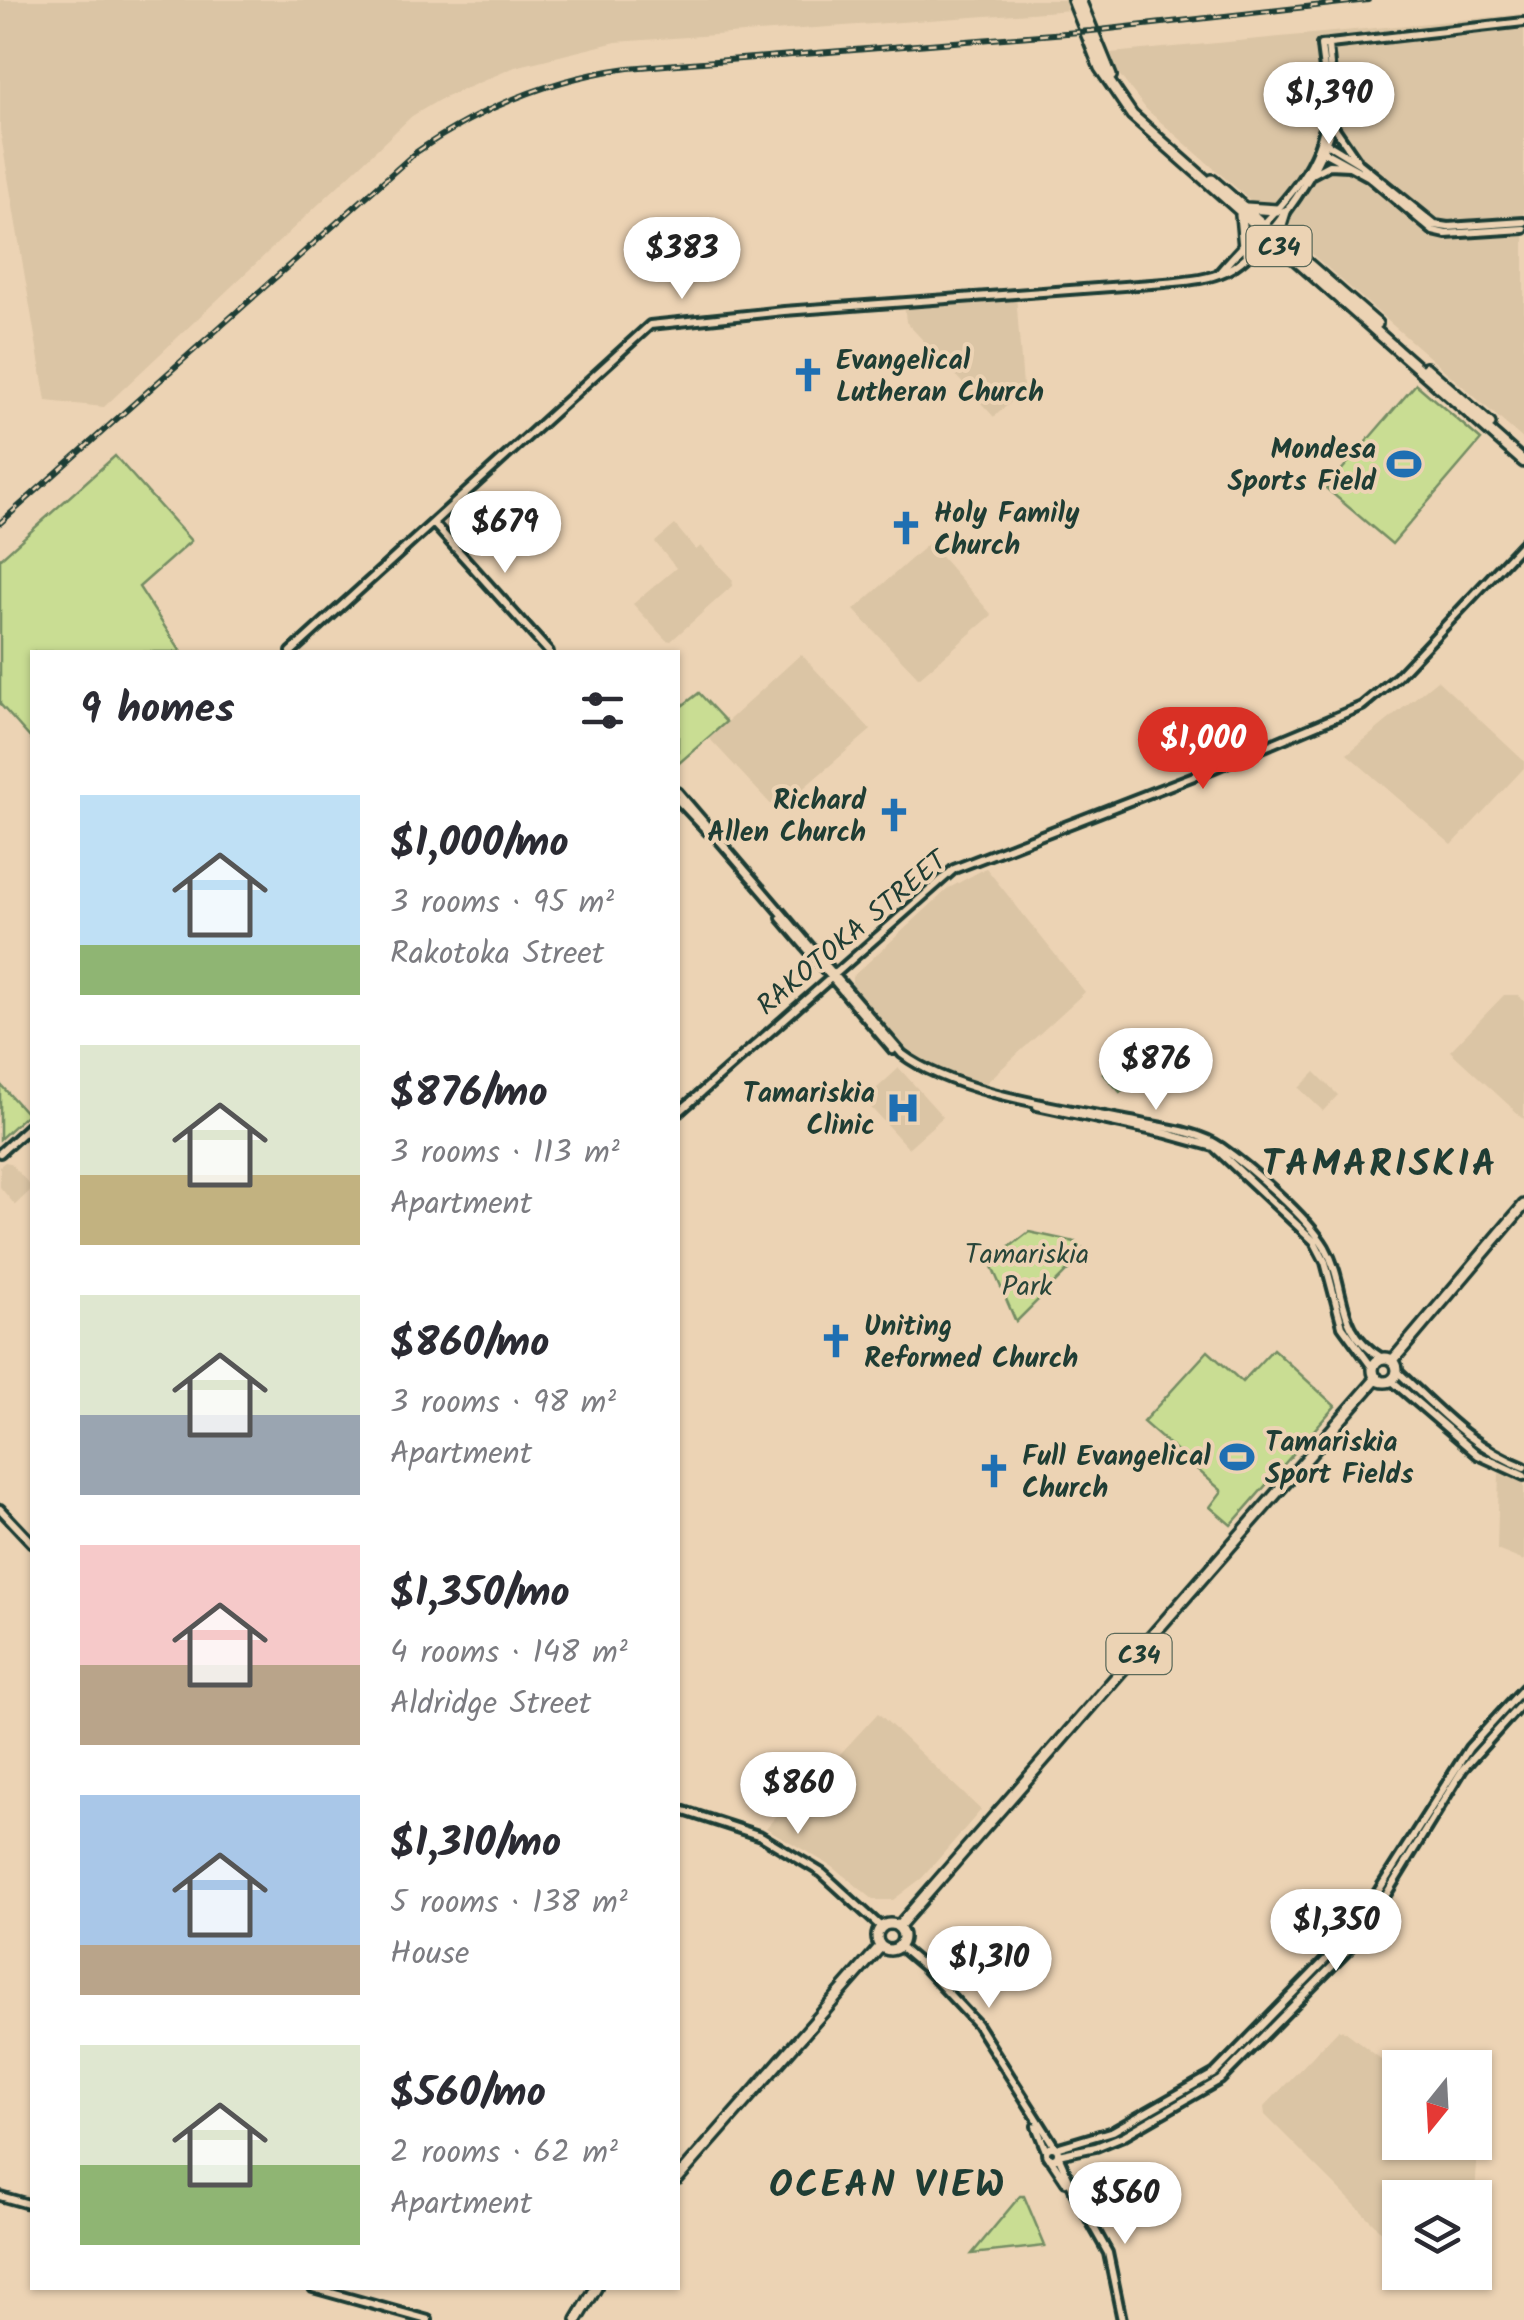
<!DOCTYPE html>
<html lang="en">
<head>
<meta charset="utf-8">
<style>
	body { margin:0; font-family:Kalam,sans-serif; background:#f7f7f7; color:#2b2b33; height:100vh; display:flex; flex-direction:column; font-size:38px; white-space:nowrap }
	* { box-sizing:border-box; margin:0 }
	p { font-size:32px; color:#7c7c81 }
	.icon { flex:none; width:55px; height:55px; fill:none; stroke:currentColor; stroke-width:2; stroke-linecap:round; stroke-linejoin:round }
	.map { position:relative; flex:1; overflow:hidden }
	.details { position:absolute; left:30px; top:650px; width:650px; height:1640px; display:flex; flex-direction:column; background:#fff; border-radius:0px; box-shadow:0 2px 8px #0004 }
	.details>* { flex:none }
	.needle { width:65px; rotate:198deg }
	.fabs { position:absolute; left:1382px; top:2050px; display:grid; gap:20px }
	.fabs a { display:grid; place-items:center; width:110px; height:110px; border-radius:0px; background:#fff; box-shadow:0 2px 8px #0004; font-size:50px }
	.price { position:absolute; translate:-50% -85px; padding:0 22px; border-radius:35px; background:#fff; color:#222; font-size:32px; line-height:65px; filter:drop-shadow(0 2px 5px #0008) }
	.price::after { content:''; position:absolute; left:50%; top:60px; width:30px; height:22px; margin-left:-15px; background:inherit; clip-path:polygon(0 0,100% 0,50% 100%) }
	.price.selected { background:#d93025; color:#fff }
	ul { padding:0; list-style:none }
	li { display:flex; align-items:center; gap:30px; height:250px; padding:0 50px }
	li span { display:grid; place-items:center; flex:none; width:280px; height:200px; border-radius:0px; color:#555 }
	li>.icon { margin-inline-start:auto }
	span .icon { width:120px; height:120px; fill:#fffc; stroke-width:1 }
	li b { font-size:42px }
	h2 { display:flex; justify-content:space-between; align-items:center; height:120px; padding:0 50px; font-size:42px }
	.map>svg:first-child { display:block }
</style>
</head>
<body>
<div class="map">
<svg width="1524" height="2320" viewBox="0 0 1524 2320">
	<rect width="100%" height="100%" fill="#ecd3b4"/>
	<filter id="ink" filterUnits="userSpaceOnUse"><feTurbulence type="fractalNoise" baseFrequency=".01" numOctaves="2"/><feDisplacementMap in="SourceGraphic" scale="20" xChannelSelector="R" yChannelSelector="G"/><feConvolveMatrix kernelMatrix="1 2 1 2 8 2 1 2 1" color-interpolation-filters="sRGB"/></filter>
	<g filter="url(#ink)">
		<path fill="#dbc5a5" d="M0,0H1068L1072,10L616,42L515,67L439,100L412,116L104,407L46,401L0,130Z
			M1524,14V440L1147,110L1117,72L1111,53Z
			M1016,295L1023,387L1022,392L994,417L906,322L904,303Z
			M675,525L696,550L701,546L733,580L732,586L671,641L666,640L633,604L676,568L655,542Z
			M929,543L992,615L919,678L854,610Z
			M801,654L871,730L777,811L709,738Z
			M1437,680L1524,761V768L1452,845L1347,754Z
			M986,868L1085,992L986,1083L933,1071L909,1057L852,987V977L949,888Z
			M1504,995H1518L1524,1001V1119L1450,1051Z
			M899,1068L943,1117L908,1148L864,1100Z
			M1315,1072L1338,1095L1323,1111L1299,1088Z
			M5,1162L10,1163L30,1185V1191L15,1205L0,1187V1166Z
			M1499,1473L1524,1482V1561L1497,1550Z
			M878,1713L981,1810L922,1878L893,1900H874L833,1867L766,1828L788,1803L795,1802L801,1795L806,1800L809,1797L805,1792Z
			M1338,2030L1345,2031L1391,2067H1401L1400,2142H1475V2074L1483,2079L1475,2193L1472,2197L1400,2198V2250L1265,2115L1264,2107Z"/>
		<path fill="#c9dd93" stroke="#748d64" stroke-width="2.5" d="M1416,384L1481,440L1392,544L1326,488Z
			M115,456L191,541L139,587L181,652H32V740L0,704V559Z
			M699,693L726,722L678,764V709Z
			M1123,1055L1140,1073L1120,1092L1103,1073Z
			M0,1084L27,1114L0,1139Z
			M1029,1232L1075,1242L1086,1252L1016,1322L990,1262Z
			M1273,1349L1335,1406L1231,1525L1210,1507L1222,1491L1143,1422L1208,1351L1242,1382Z
			M1020,2196H1024L1045,2246L972,2254Z"/>
		<g fill="none" stroke-linecap="round" stroke-linejoin="round">
			<g stroke="#1f3d34" stroke-width="14">
				<path id="tertiary" d="M1332,124L1356,159
					M1324,142L1360,164L1435,225L1448,227L1524,222
					M1322,151L1368,176L1433,231L1446,234L1524,229
					M1314,173L1329,165L1349,166
					M1219,273C1259,224 1319,182 1326,115C1329,92 1323,67 1321,45L1524,22
					M434,524L549,652
					M291,652L650,325L784,311L1165,283C1186,281 1207,280 1226,271C1263,253 1322,169 1330,129C1336,102 1330,71 1328,44
					M678,792L902,1054C956,1095 1073,1109 1141,1123C1167,1128 1200,1132 1221,1147C1251,1168 1307,1217 1325,1247C1349,1289 1333,1329 1382,1358
					M678,800L708,832
					M781,918L893,1050
					M1037,1106L1167,1134L1214,1147L1314,1241L1325,1262L1342,1326L1374,1370
					M678,1113L954,869L1212,769L1362,706L1397,677L1524,542
					M0,1153L32,1124
					M1397,1371C1438,1409 1471,1447 1524,1467
					M1391,1380L1478,1455L1524,1476
					M0,1509L32,1543
					M678,1809L761,1836L822,1873L881,1927
					M899,1946L925,1968L977,2024L1055,2147
					M1036,2126L1046,2151
					M1046 2153a6 6 0 1 1 12 0a6 6 0 1 1-12 0Z
					M1056,2148L1113,2131L1215,2073L1351,1934L1469,1748L1524,1688
					M1050,2158L1066,2182
					M1074,2192L1108,2253L1122,2320
					M1075,2193L1058,2155L1096,2147L1123,2136L1220,2080L1359,1939L1463,1769L1524,1701
					M0,2196L32,2205
					M313,2288L428,2320"/>
			</g>
			<g stroke="#1f3d34" stroke-width="16">
				<path id="primary" d="M1073,0L1100,68L1132,115L1524,462
					M1080,0L1111,76
					M1212,180L1377,324
					M1246,208L1277,210
					M1285,212L1281,225L1285,243
					M1241,215L1244,247
					M1248,253L1268,247L1278,250
					M1426,368L1490,424
					M1373 1370a12 12 0 1 1 24 0a12 12 0 1 1-24 0Z
					M1393,1360L1524,1205
					M877 1937a13 13 0 1 1 26 0a13 13 0 1 1-26 0Z
					M898,1927L1377,1378
					M678,2178L880,1947
					M577,2320L596,2288"/>
			</g>
			<use href="#tertiary" stroke="#ecd3b4" stroke-width="6"/>
			<use href="#primary" stroke="#ecd3b4" stroke-width="9"/>
			<g stroke="#1f3d34" stroke-width="6">
				<path id="rail" d="M0,523L415,153C480,108 549,79 628,68L1091,31L1368,0"/>
			</g>
			<use href="#rail" stroke="#ecd3b4" stroke-width="2.5" stroke-dasharray="8" stroke-linecap="butt"/>
		</g>
	</g>
	<defs>
		<g id="church-bare" transform="scale(2.7)"><path d="M-1.2-6h2.4v3.5h3.3v2.4h-3.3V6h-2.4V-.1h-3.3v-2.4h3.3Z" fill="#1f6fb2" stroke="#ecd3b4" stroke-width="2.5" paint-order="stroke"/></g>
		<g id="stadium-bare" transform="scale(2.7)"><path d="M0-5a6.5 5 0 1 0 0 10a6.5 5 0 1 0 0-10ZM-3.5-1.8h7v3.6h-7Z" fill="#1f6fb2" stroke="#ecd3b4" stroke-width="2.5" paint-order="stroke"/></g>
		<g id="hospital-bare" transform="scale(2.7)"><path d="M-5-5h3v3.5h4V-5h3V5h-3V1.5h-4V5h-3Z" fill="#1f6fb2" stroke="#ecd3b4" stroke-width="2.5" paint-order="stroke"/></g>
	</defs>
	<g fill-rule="evenodd">
		<use href="#church-bare" x="808" y="375"/>
		<use href="#stadium-bare" x="1404" y="464"/>
		<use href="#church-bare" x="906" y="528"/>
		<use href="#church-bare" x="894" y="815"/>
		<use href="#hospital-bare" x="903" y="1108"/>
		<use href="#church-bare" x="836" y="1341"/>
		<use href="#stadium-bare" x="1237" y="1457"/>
		<use href="#church-bare" x="994" y="1471"/>
	</g>
	<g text-anchor="middle" stroke-width="8" stroke-linejoin="round" paint-order="stroke">
		<g fill="#ecd3b4" stroke="#5c6a5a" stroke-width="2.5">
			<rect x="1246.5" y="226" width="65" height="40" rx="8"/>
			<rect x="1106.5" y="1634" width="65" height="40" rx="8"/>
		</g>
		<g font-size="25" font-weight="bold" fill="#1f3d34">
			<text x="1279" y="255">C34</text>
			<text x="1139" y="1663">C34</text>
		</g>
		<g font-size="28" font-weight="bold" fill="#1f3d34" stroke="#ecd3b4" text-anchor="start">
			<text x="836" y="369">Evangelical<tspan x="836" dy="32">Lutheran Church</tspan></text>
			<text x="1376" y="458" text-anchor="end">Mondesa<tspan x="1376" dy="32">Sports Field</tspan></text>
			<text x="934" y="522">Holy Family<tspan x="934" dy="32">Church</tspan></text>
			<text x="866" y="809" text-anchor="end">Richard<tspan x="866" dy="32">Allen Church</tspan></text>
			<text x="875" y="1102" text-anchor="end">Tamariskia<tspan x="875" dy="32">Clinic</tspan></text>
			<text x="864" y="1335">Uniting<tspan x="864" dy="32">Reformed Church</tspan></text>
			<text x="1265" y="1451">Tamariskia<tspan x="1265" dy="32">Sport Fields</tspan></text>
			<text x="1022" y="1465">Full Evangelical<tspan x="1022" dy="32">Church</tspan></text>
		</g>
		<g font-size="28" fill="#1f3d34" stroke="#ecd3b4">
			<text transform="translate(851 932) rotate(-40)" y="10">RAKOTOKA STREET</text>
		</g>
		<g font-size="28" fill="#284539" stroke="#ecd3b4">
			<text x="1027" y="1263">Tamariskia<tspan x="1027" dy="32">Park</tspan></text>
		</g>
		<g font-size="38" font-weight="bold" letter-spacing="2.5" fill="#1f3d34" stroke="#ecd3b4">
			<text x="1380" y="1176">TAMARISKIA</text>
			<text x="888" y="2197">OCEAN VIEW</text>
		</g>
	</g>
</svg>
<div class="fabs">
<a><svg class="needle" viewBox="-14 -14 28 28"><path d="M0-13l5 13h-10z" fill="#e53935"/><path d="M0 13l5-13h-10z" fill="#7c7c81"/></svg></a>
<a><svg class="icon" aria-label="layers" viewBox="0 0 24 24"><path d="M12 4l9 5-9 5-9-5zM3 14l9 5 9-5"/></svg></a>
</div>
<b class="price" style="left:1329px;top:147px">$1,390</b>
<b class="price" style="left:682px;top:302px">$383</b>
<b class="price" style="left:505px;top:576px">$679</b>
<b class="price selected" style="left:1203px;top:792px">$1,000</b>
<b class="price" style="left:1156px;top:1113px">$876</b>
<b class="price" style="left:798px;top:1837px">$860</b>
<b class="price" style="left:1336px;top:1974px">$1,350</b>
<b class="price" style="left:989px;top:2011px">$1,310</b>
<b class="price" style="left:1125px;top:2247px">$560</b>
<section class="details">
<h2>9 homes<svg class="icon" aria-label="filters" viewBox="0 0 24 24"><path d="M4 7h16M4 17h16"/><circle cx="9" cy="7" r="2"/><circle cx="15" cy="17" r="2"/></svg></h2>
<ul>
<li><span style="background:linear-gradient(#bfe0f5 75%,#8fb573 0)"><svg class="icon" aria-label="home" viewBox="0 0 24 24"><path d="M3 11l9-7 9 7M6 9v11h12V9"/></svg></span><div><b>$1,000/mo</b><p>3 rooms · 95 m²</p><p>Rakotoka Street</p></div></li>
<li><span style="background:linear-gradient(#dfe7d0 65%,#c2b280 0)"><svg class="icon" aria-label="home" viewBox="0 0 24 24"><path d="M3 11l9-7 9 7M6 9v11h12V9"/></svg></span><div><b>$876/mo</b><p>3 rooms · 113 m²</p><p>Apartment</p></div></li>
<li><span style="background:linear-gradient(#dfe7d0 60%,#9aa5b1 0)"><svg class="icon" aria-label="home" viewBox="0 0 24 24"><path d="M3 11l9-7 9 7M6 9v11h12V9"/></svg></span><div><b>$860/mo</b><p>3 rooms · 98 m²</p><p>Apartment</p></div></li>
<li><span style="background:linear-gradient(#f6c9c9 60%,#b9a48a 0)"><svg class="icon" aria-label="home" viewBox="0 0 24 24"><path d="M3 11l9-7 9 7M6 9v11h12V9"/></svg></span><div><b>$1,350/mo</b><p>4 rooms · 148 m²</p><p>Aldridge Street</p></div></li>
<li><span style="background:linear-gradient(#a9c7e8 75%,#b9a48a 0)"><svg class="icon" aria-label="home" viewBox="0 0 24 24"><path d="M3 11l9-7 9 7M6 9v11h12V9"/></svg></span><div><b>$1,310/mo</b><p>5 rooms · 138 m²</p><p>House</p></div></li>
<li><span style="background:linear-gradient(#dfe7d0 60%,#8fb573 0)"><svg class="icon" aria-label="home" viewBox="0 0 24 24"><path d="M3 11l9-7 9 7M6 9v11h12V9"/></svg></span><div><b>$560/mo</b><p>2 rooms · 62 m²</p><p>Apartment</p></div></li>
</ul>
</section>
</div>
</body>
</html>
